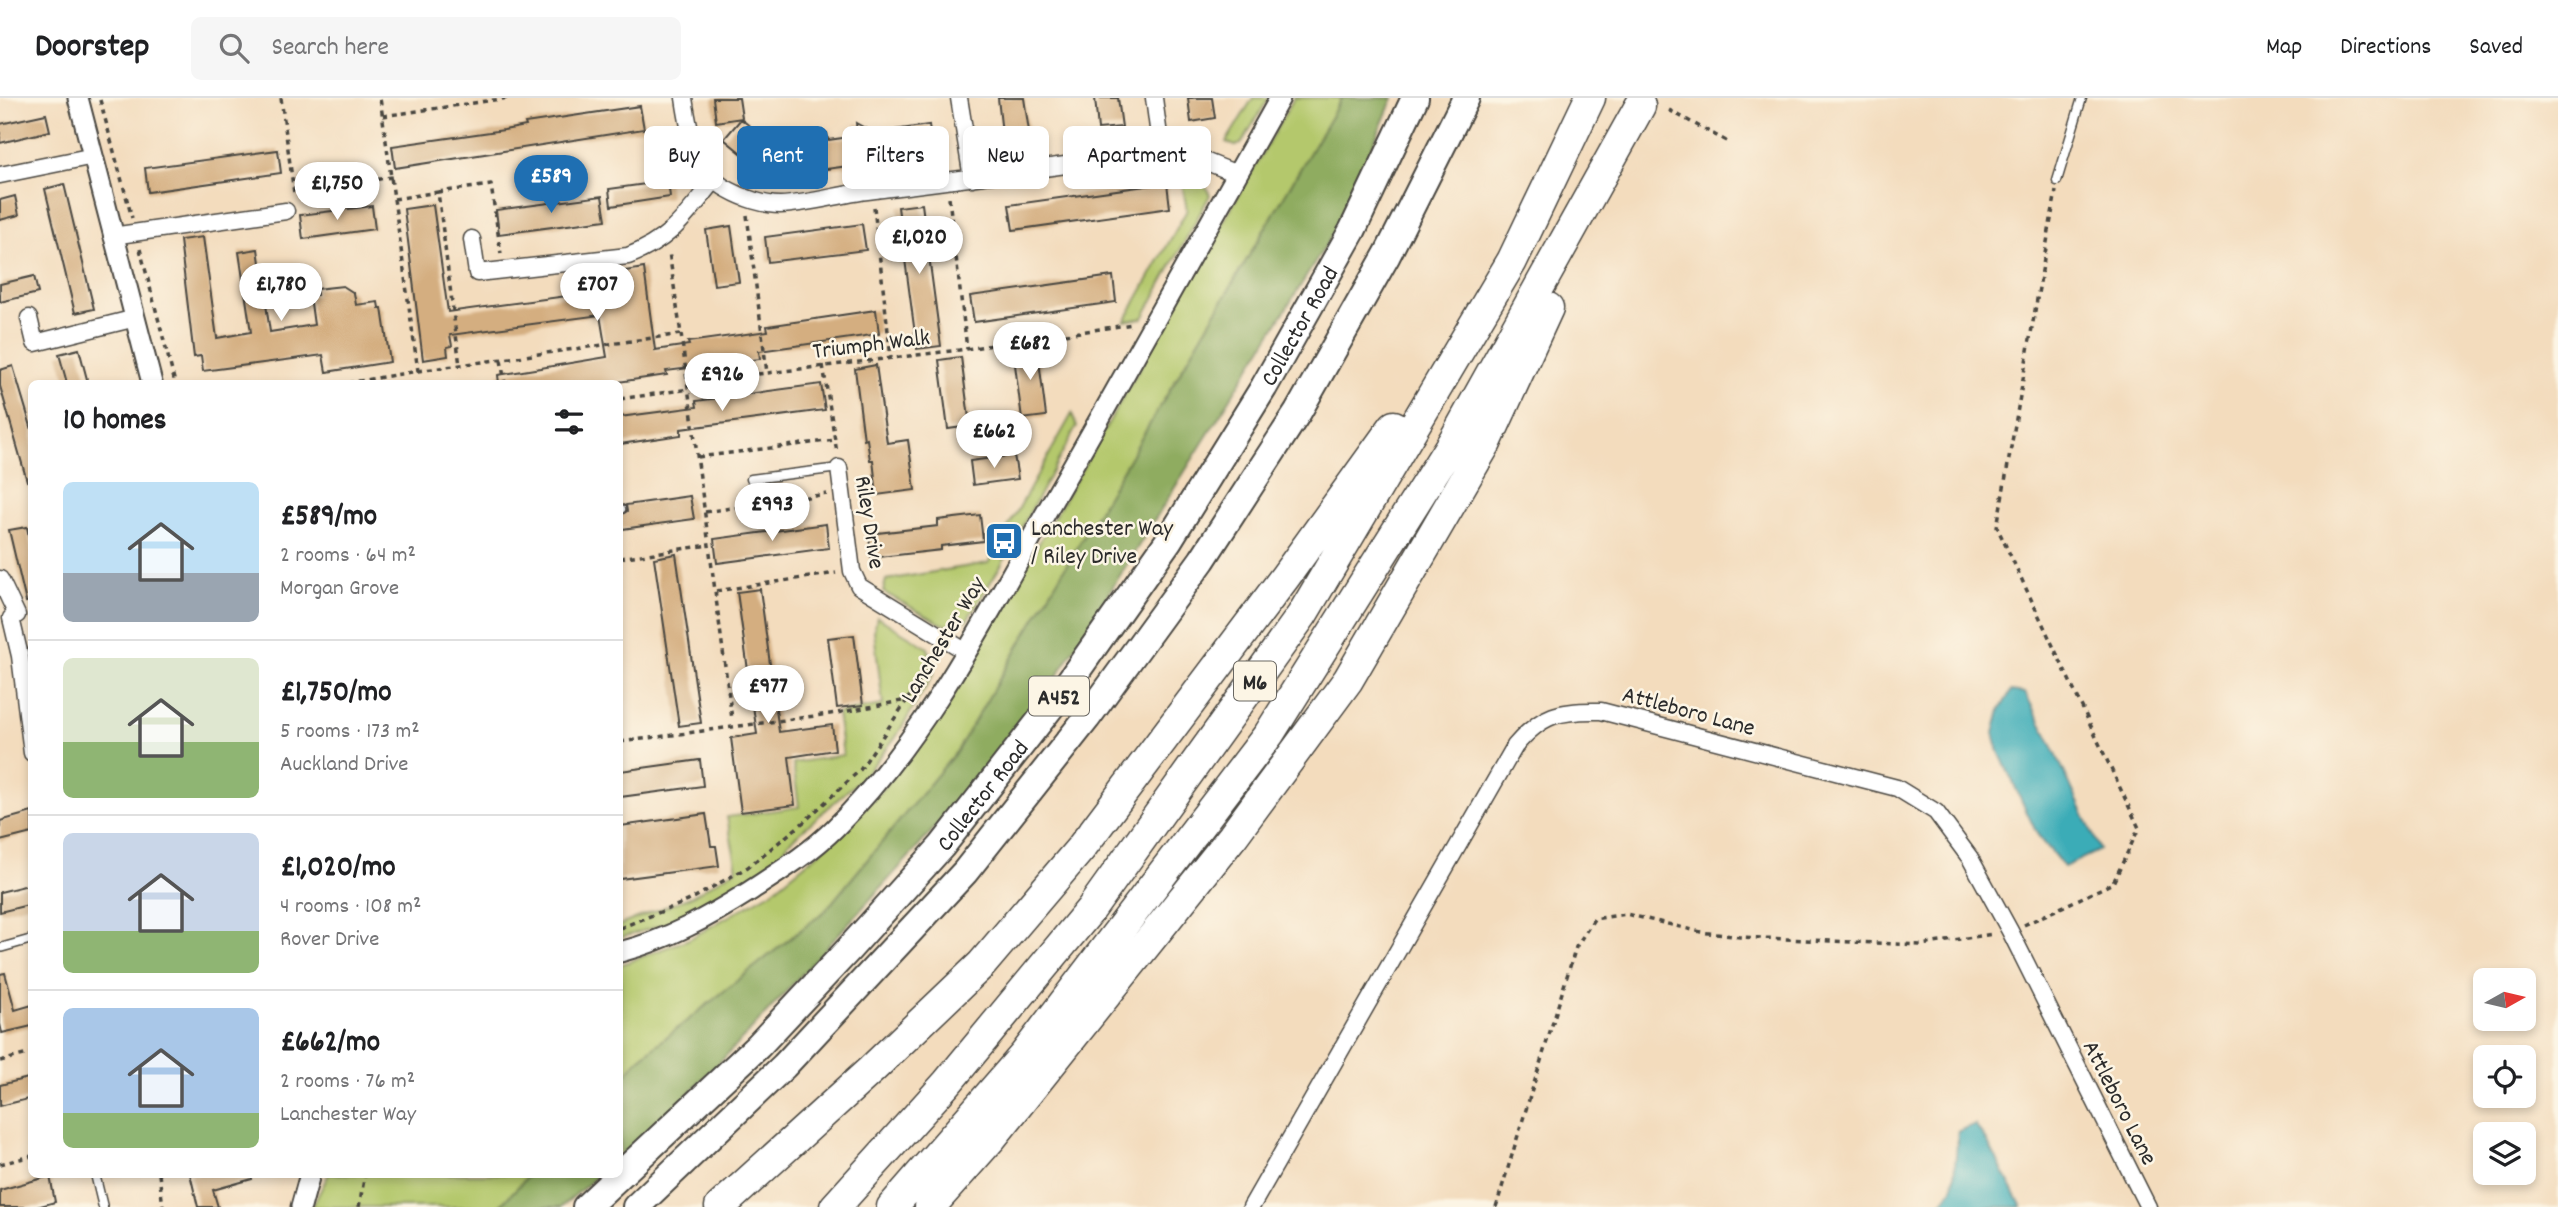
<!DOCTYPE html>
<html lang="en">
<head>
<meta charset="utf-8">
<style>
	body { margin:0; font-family:Dekko,sans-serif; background:#f6f6f6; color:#202124; height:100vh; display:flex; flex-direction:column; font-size:26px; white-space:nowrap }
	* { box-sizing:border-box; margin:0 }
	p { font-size:23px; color:#757577 }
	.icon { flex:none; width:38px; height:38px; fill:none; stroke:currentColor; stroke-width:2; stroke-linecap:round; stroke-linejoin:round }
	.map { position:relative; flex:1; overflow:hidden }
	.panel { position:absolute; left:28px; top:282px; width:595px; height:798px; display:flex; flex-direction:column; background:#fff; border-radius:10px; box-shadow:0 4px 10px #0003 }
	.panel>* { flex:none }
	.hud { position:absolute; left:644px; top:28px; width:665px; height:63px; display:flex; gap:14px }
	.needle { width:46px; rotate:82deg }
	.fabs { position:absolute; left:2473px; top:870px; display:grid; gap:14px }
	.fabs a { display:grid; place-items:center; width:63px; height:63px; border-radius:10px; background:#fff; box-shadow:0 4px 10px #0003; font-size:35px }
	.price { position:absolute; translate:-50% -60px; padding:0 16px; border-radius:24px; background:#fff; color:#222; font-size:23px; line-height:46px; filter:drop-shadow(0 2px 4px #0008) }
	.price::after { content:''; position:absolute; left:50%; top:42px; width:21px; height:16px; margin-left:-10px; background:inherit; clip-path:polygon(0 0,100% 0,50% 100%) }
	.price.selected { background:#1f6fb2; color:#fff }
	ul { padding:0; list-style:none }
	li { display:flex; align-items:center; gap:21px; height:175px; padding:0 35px }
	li+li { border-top:2px solid #e0e0e0 }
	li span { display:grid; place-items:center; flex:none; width:196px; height:140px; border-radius:10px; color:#555 }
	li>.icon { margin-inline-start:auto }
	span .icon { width:84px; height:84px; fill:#fffc; stroke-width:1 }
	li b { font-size:30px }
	h2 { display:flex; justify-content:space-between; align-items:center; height:84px; padding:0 35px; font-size:30px }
	.pill { padding:0 24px; border-radius:10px; background:#fff; box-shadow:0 4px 10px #0003; font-size:24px; line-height:63px }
	.pill.selected { background:#1f6fb2; color:#fff }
	header { display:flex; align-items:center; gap:42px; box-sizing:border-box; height:98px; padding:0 35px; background:#fff; border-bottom:2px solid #e0e0e0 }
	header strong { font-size:33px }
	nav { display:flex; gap:38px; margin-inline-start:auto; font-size:24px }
	.search { width:490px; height:63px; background:#f6f6f6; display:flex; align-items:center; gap:18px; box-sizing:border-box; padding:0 24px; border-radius:10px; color:#757577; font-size:26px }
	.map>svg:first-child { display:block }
</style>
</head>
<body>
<header>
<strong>Doorstep</strong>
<div class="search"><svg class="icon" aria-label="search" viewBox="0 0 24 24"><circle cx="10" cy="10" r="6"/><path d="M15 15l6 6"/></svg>Search here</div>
<nav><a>Map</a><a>Directions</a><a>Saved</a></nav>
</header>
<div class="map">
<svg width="2558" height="1109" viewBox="0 0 2558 1109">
	<rect width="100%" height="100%" fill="#fcf5e5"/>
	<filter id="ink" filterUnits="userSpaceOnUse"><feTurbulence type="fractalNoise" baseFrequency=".0143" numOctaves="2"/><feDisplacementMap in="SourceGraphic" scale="14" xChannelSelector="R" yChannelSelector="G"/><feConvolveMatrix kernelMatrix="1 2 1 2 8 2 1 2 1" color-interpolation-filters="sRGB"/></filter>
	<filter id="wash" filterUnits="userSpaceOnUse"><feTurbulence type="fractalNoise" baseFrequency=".00686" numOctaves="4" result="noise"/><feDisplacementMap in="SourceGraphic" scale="28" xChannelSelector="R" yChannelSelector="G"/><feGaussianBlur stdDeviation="1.57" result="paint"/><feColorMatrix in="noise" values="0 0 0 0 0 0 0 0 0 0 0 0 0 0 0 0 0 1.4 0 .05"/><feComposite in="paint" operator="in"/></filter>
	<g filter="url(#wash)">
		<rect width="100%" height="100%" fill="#f3dcbd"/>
		<path fill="#b4c86c" stroke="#707a4c" stroke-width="2" d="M1253,0H1269L1241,46L1235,48L1226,44Z
			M1294,0H1342L957,653L826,812L639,961L620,982V867L689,841L771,794L821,753L881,693L921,645L1074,385Z
			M1179,68L1198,74L1210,97L1143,220L1125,223L1187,112Z
			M1072,316L1077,328L1000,469L967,522L951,528L942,526L883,494L886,482L988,465Z
			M877,519L928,550L934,575L896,639L863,679L789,744L777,762L681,821L620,840V827L690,799L737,771L727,719L799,709L793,665L843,657L837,615L883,607L874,533Z
			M329,1076H530L499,1109H312Z"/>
		<path fill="#8fac60" stroke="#5d6c46" stroke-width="2" d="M1342,0H1393L1339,126L1038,609L919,748L750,933L654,1031L620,1060V982L639,961L826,812L957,653Z
			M530,1076H600L561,1109H499Z"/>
		<path fill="#3bacb7" stroke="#336c71" stroke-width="2" d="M2011,593L2025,595L2050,643L2100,752L2064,769L2037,736L1999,654L1994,635L2000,612Z
			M1975,1026L1989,1047L2022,1109H1938L1953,1090L1958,1034Z"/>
		<g id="blocks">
			<path fill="#d4ae80" d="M713,0H739L742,20L716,24Z
				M998,0H1024L1030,40L1003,44Z
				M1095,0H1118L1122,29L1098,31Z
				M1188,0H1212L1215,20L1191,24Z
				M640,8L644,31L395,70L392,48L504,32L526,28L525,25Z
				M46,16L50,33L0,45V26Z
				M741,21L779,52L762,72L724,41Z
				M856,25L874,35L929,27L930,35H938L940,55L784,77L780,49L804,45L803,39L827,35L828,42L857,38Z
				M278,52L281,75L148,94L145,70Z
				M668,83L670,99L611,108L609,91Z
				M1167,85L1170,110L1013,132L1009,107Z
				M64,86L94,211L75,215L45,91Z
				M15,98L19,117L0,122V102Z
				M602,98L606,122L499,136L496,112Z
				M922,106L941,248L917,251L898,109Z
				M433,107L448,214L597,194L595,178L644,170L655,252L689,247L688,244L768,233L767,228L876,212L879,236L759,253L760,261L666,273L667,277L611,285H499L498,277L607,259L600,217L450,237L452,248L447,249L448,258L423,262L404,111Z
				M372,108L375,131L303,141L300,117Z
				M862,126L866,152L768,164L765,139Z
				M731,128L739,184L714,187L706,132Z
				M203,139L217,240L251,234L239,154L258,151L270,234L314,227L310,198L317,197L316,191L343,188L354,195L356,207L378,204L379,210H382L390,264L326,274L323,257L203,273L201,258L194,259L180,142Z
				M34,178L38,195L0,204V186Z
				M1113,178L1116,204L974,224L970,198Z
				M1037,247L1046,318L1022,321L1013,251Z
				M79,251L88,285H67L59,256Z
				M961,259L970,328L948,331L939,262Z
				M876,267L887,345L908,342L915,392L877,397L873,362H870L867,341L864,342L855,271Z
				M13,268L32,332V382L27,383L0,288V272Z
				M821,286L825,312L681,331V337L620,346V319L697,309L696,303Z
				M1014,357L1018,381L973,387L970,363Z
				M690,398L694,421L622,431L620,418L627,413L626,407Z
				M980,417L983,443L941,448V452L871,460L869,436L938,428V422Z
				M826,426L829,450L717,465L714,441Z
				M27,429L32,454V503L26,504L9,432Z
				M676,456L701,625L679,628L654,460Z
				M760,491L779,634L832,627L835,652L789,659L795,707L741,714L731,640L757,636L737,494Z
				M854,537L863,607L837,610L828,540Z
				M700,662L703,688L620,699V673Z
				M32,714V735L0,743V723Z
				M706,716L711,748H716L719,768L620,781V728Z
				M32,786V806L0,814V794Z
				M5,875L15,912L32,907V928L2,935L0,926V876Z
				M32,979V1000L0,1008V987Z
				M190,1076H251L252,1081L213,1092L218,1109H198Z
				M50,1078L55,1104L37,1109H0V1092Z"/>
		</g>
	</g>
	<g filter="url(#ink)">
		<use href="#blocks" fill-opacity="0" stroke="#494641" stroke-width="2"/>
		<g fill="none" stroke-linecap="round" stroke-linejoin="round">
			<g stroke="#494641" stroke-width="11">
				<path id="service" d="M2057,83L2082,0
					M751,381L839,370
					M620,412L621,411
					M0,850L32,841
					M95,1076L103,1109"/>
			</g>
			<g stroke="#494641" stroke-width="19">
				<path id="minor" d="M684,0C689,33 695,75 729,92C743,100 764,107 780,107C810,106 844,95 875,92C970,80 1066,68 1161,53L1187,56L1237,76
					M959,0L972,80
					M1154,0L1161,53
					M0,77L94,58
					M112,138L286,113
					M472,141L477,175L628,158C671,142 687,116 715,82
					M29,220L35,245L136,220
					M839,370L852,473L859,488L965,553
					M0,481L17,517
					M11,520L20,558L32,655
					M1251,1109L1515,648C1542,616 1560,612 1601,613L1897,690L1936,714L1970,760L2010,833L2148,1109"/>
			</g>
			<g stroke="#494641" stroke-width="23">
				<path id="tertiary" d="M78,0L152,285
					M620,854C667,842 709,819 750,793C779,774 810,755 835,730C932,634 996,500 1064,383C1137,256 1208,128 1280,0
					M301,1109L310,1076"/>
			</g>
			<g stroke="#494641" stroke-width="30">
				<g id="trunk">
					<path id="s1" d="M586,1109L758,948L849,851L942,748L1057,601L1169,442L1264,289L1352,133L1415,0"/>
					<path d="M636,1109L784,968L965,774L1087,620L1202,462L1298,314L1387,157L1466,0"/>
				</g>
			</g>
			<g stroke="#494641" stroke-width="33">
				<path id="motorway" d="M720,1109L871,972L982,866L1081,750L1285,479L1394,328
					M835,1109L947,985L1091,811L1302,517L1512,163L1590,0
					M892,1109L1025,956L1269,636L1454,342L1640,8
					M930,1109L993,1038L1233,738L1348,582L1486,345L1548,210"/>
			</g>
			<path stroke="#494641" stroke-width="3.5" stroke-dasharray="5 5" stroke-linecap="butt" d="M281,0L294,95L392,79
				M100,2L132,120
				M1669,12L1728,44
				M383,18L508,0
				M438,94L491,87L501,156
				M949,100L967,251
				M394,101L438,94L460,268
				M874,109L891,260
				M747,117L767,275L959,252L1133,226
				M140,151L175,285
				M681,236L732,621
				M501,262L505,285
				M823,267L837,355
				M418,273L681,236L669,154
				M688,284L767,275
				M348,285L418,273L380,0
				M620,301L689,291
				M698,359L835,342
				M705,414L827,396
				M620,460L709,447
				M716,493L836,475
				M620,644L837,615L907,602L938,554
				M2024,827L2113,785L2139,730L1997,429L2056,93
				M620,830L688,803L748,769L804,724L860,672L907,602
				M0,963L32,955
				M0,1066L32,1058
				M159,1076L163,1109
				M359,1109L365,1076
				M1496,1109L1576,849L1594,821L1626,816L1701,834L1740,839L1920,847L1993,836"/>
			<use href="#service" stroke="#fff" stroke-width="8"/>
			<use href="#minor" stroke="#fff" stroke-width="16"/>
			<use href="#tertiary" stroke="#fff" stroke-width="19"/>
			<use href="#trunk" stroke="#fff" stroke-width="26"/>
			<use href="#motorway" stroke="#fff" stroke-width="30"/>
		</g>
	</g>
	<defs>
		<g id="bus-square" transform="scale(2.0125)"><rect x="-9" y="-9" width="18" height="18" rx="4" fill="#1f6fb2" stroke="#fcf5e5"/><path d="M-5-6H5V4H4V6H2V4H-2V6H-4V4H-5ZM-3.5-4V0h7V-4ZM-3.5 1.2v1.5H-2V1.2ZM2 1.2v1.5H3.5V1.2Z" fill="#fff"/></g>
	</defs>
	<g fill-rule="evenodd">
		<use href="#bus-square" x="1004" y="443"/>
	</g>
	<g text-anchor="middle" stroke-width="5" stroke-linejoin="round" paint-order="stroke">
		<g fill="#fcf5e5" stroke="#6a6863" stroke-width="2">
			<rect x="1234" y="563.5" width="42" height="39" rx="5"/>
			<rect x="1029" y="578.5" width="60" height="39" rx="5"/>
		</g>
		<g font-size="23" font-weight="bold" fill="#2b2b2b">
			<text x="1255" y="591">M6</text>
			<text x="1059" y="606">A452</text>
		</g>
		<g font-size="24" fill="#2b2b2b" stroke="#fcf5e5">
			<text dy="8" stroke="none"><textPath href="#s1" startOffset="1139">Collector Road</textPath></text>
			<text transform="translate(871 245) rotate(-7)" y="8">Triumph Walk</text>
			<text transform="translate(871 424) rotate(81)" y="8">Riley Drive</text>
			<text transform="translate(942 541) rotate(-59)" y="8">Lanchester Way</text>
			<text transform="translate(1689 612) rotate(15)" y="8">Attleboro Lane</text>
			<text dy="8" stroke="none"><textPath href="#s1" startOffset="572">Collector Road</textPath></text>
			<text transform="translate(2121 1004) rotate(63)" y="8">Attleboro Lane</text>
		</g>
		<g font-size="24" fill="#2b2b2b" stroke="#fcf5e5" text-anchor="start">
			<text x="1031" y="437">Lanchester Way<tspan x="1031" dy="28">/ Riley Drive</tspan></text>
		</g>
	</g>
</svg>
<div class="fabs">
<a><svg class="needle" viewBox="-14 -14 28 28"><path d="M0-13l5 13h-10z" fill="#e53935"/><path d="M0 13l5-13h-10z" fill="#757577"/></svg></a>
<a><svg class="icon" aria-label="locate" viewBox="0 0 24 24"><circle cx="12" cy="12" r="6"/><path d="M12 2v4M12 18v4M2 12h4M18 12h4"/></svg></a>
<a><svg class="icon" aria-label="layers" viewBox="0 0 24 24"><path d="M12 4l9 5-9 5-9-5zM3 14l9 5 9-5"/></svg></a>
</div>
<b class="price selected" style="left:551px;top:117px">£589</b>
<b class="price" style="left:337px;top:124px">£1,750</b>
<b class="price" style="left:919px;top:178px">£1,020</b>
<b class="price" style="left:281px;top:225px">£1,780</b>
<b class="price" style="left:597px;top:225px">£707</b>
<b class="price" style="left:1030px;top:284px">£682</b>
<b class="price" style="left:722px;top:315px">£926</b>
<b class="price" style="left:994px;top:372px">£662</b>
<b class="price" style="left:772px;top:445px">£993</b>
<b class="price" style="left:768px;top:627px">£977</b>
<div class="hud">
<a class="pill">Buy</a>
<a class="pill selected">Rent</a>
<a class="pill">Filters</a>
<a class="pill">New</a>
<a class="pill">Apartment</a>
</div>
<section class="panel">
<h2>10 homes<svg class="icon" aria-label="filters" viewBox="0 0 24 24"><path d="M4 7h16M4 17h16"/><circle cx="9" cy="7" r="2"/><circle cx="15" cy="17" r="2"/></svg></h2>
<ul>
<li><span style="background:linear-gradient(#bfe0f5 65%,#9aa5b1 0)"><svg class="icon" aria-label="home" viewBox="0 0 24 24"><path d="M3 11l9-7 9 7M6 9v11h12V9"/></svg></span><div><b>£589/mo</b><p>2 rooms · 64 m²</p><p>Morgan Grove</p></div></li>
<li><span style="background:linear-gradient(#dfe7d0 60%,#8fb573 0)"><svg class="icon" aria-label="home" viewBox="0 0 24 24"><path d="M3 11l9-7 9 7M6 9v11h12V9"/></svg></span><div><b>£1,750/mo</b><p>5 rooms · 173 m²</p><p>Auckland Drive</p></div></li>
<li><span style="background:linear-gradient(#c9d6e8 70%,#8fb573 0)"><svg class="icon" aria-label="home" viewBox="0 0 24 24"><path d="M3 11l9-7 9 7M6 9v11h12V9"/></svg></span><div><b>£1,020/mo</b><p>4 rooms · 108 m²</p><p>Rover Drive</p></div></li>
<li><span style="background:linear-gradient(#a9c7e8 75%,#8fb573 0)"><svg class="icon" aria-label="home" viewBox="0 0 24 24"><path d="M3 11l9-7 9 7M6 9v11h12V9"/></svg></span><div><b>£662/mo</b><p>2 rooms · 76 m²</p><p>Lanchester Way</p></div></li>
</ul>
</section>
</div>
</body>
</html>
